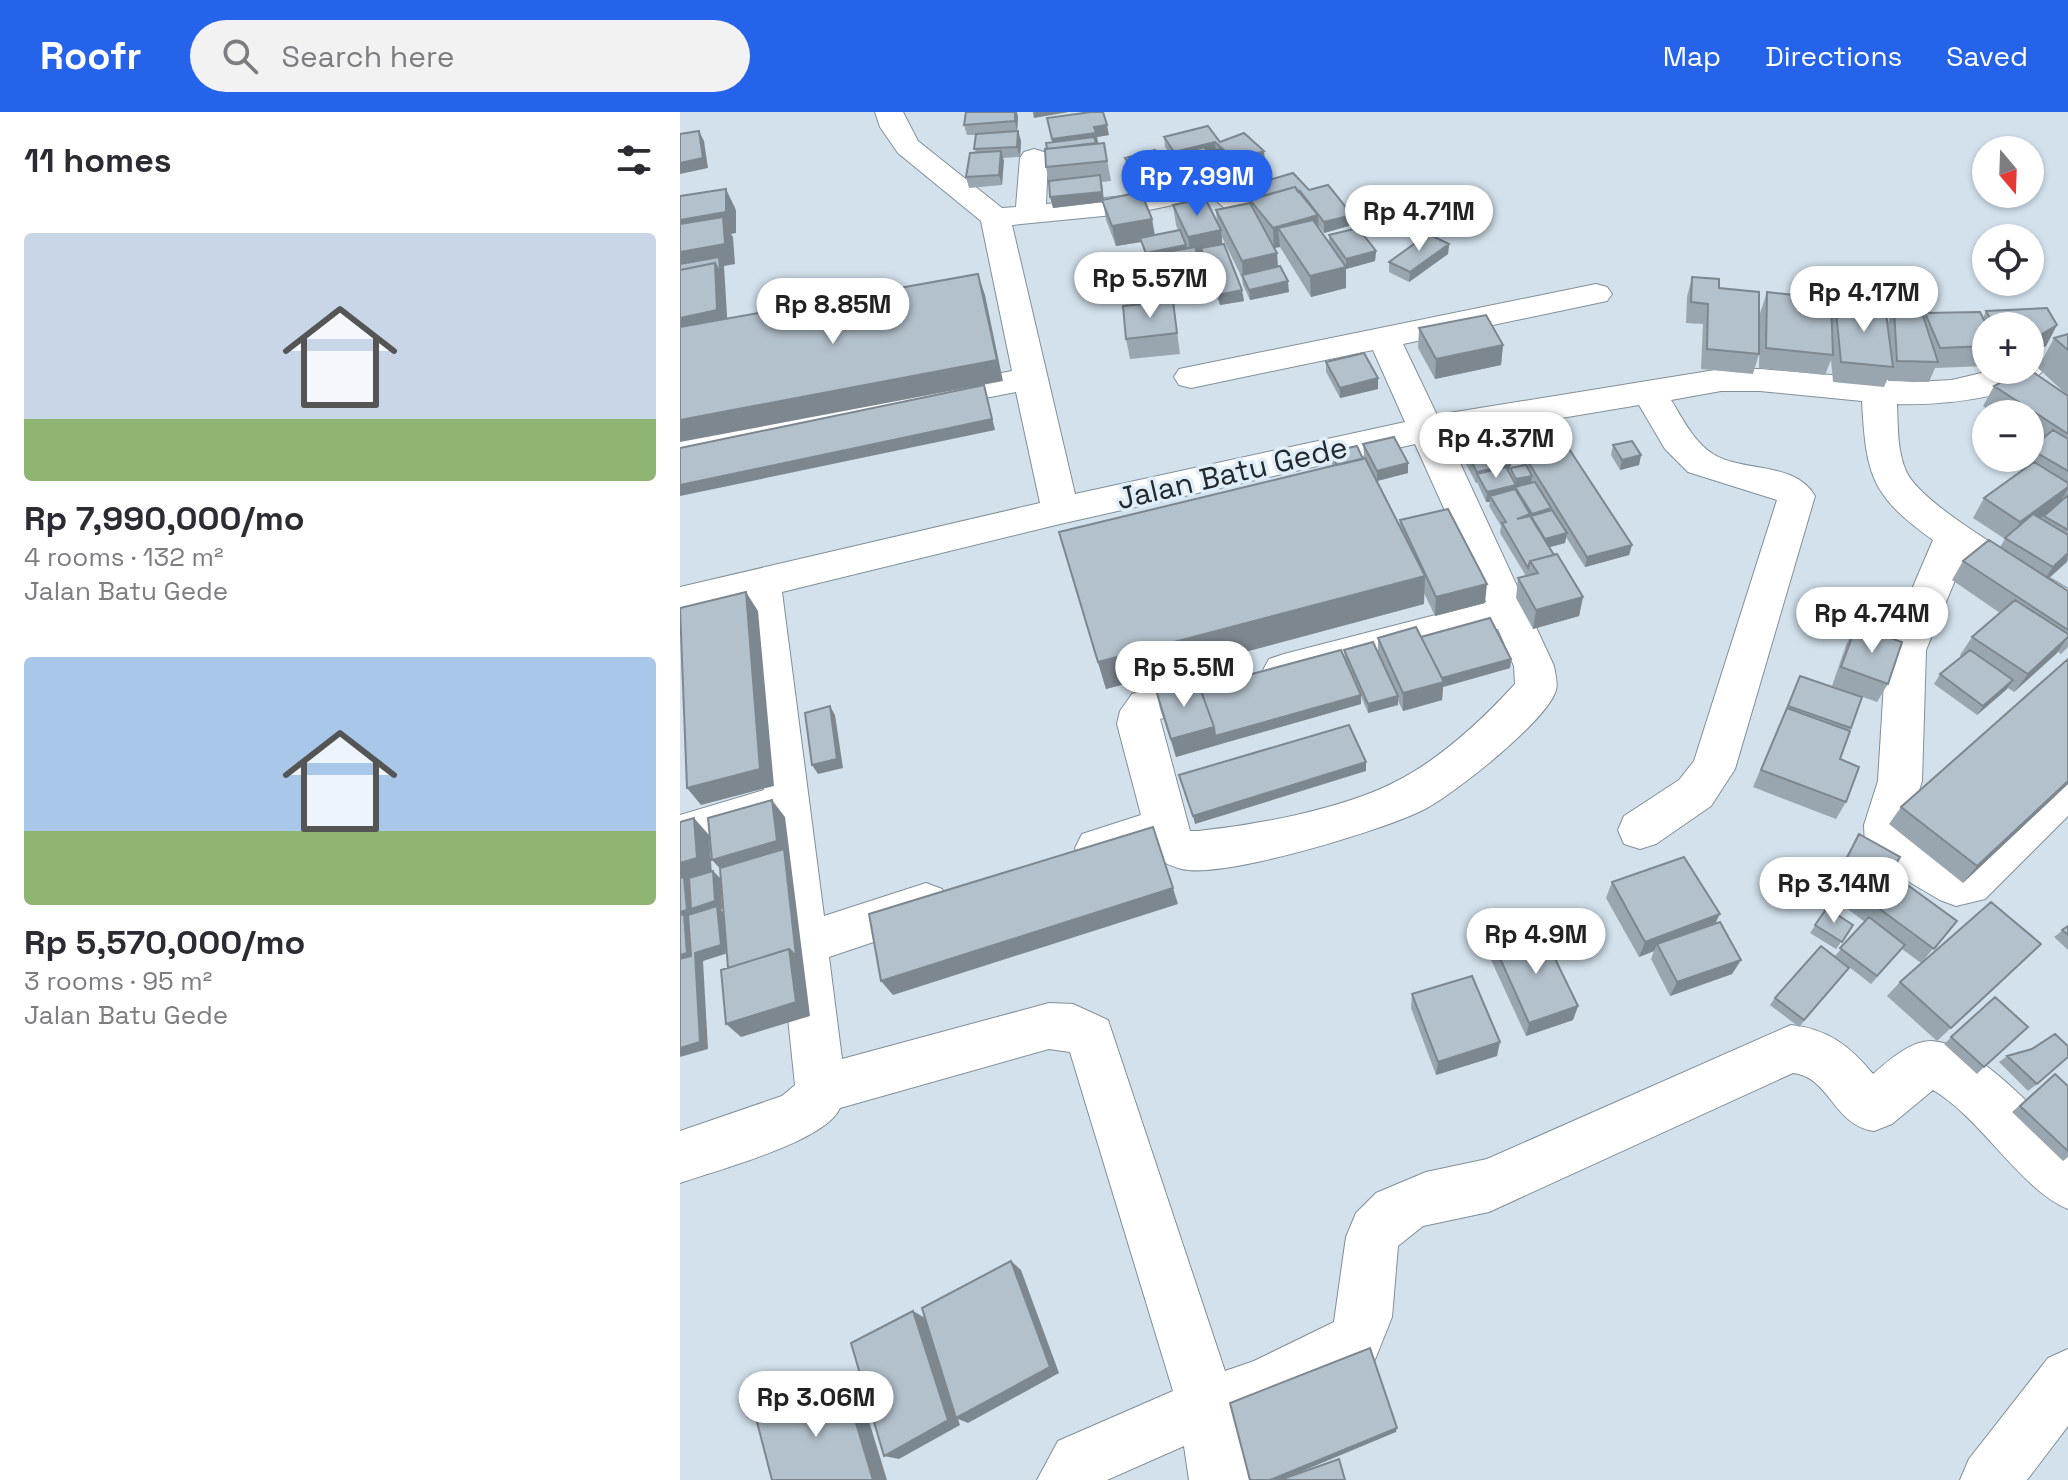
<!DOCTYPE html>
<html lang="en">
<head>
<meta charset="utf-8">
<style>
	body { margin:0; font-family:"Space Grotesk",sans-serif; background:#f2f2f3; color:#2b2b33; height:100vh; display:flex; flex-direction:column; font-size:30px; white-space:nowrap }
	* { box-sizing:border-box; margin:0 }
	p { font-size:26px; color:#7c7c81 }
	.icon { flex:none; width:44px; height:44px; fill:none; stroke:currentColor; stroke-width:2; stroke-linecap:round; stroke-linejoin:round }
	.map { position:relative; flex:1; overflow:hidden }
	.side { display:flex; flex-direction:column; background:#fff; width:680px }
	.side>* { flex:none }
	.needle { width:52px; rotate:161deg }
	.tools { position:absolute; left:1292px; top:24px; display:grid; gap:16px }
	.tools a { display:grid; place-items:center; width:72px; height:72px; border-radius:50%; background:#fff; box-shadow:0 2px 6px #0004; font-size:40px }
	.price { position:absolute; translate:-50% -68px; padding:0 18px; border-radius:28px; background:#fff; color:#222; font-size:26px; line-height:52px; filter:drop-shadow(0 2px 4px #0008) }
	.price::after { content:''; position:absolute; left:50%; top:48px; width:24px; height:18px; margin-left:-12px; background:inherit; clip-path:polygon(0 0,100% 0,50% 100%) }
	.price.active { background:#2563eb; color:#fff }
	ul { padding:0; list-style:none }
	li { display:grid; align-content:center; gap:16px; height:424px; padding:0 24px }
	li span { display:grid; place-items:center; height:248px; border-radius:8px; color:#555 }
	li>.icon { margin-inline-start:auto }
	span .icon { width:144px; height:144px; fill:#fffc; stroke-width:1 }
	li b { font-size:34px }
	h2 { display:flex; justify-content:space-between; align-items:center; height:96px; padding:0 24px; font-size:34px }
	header { display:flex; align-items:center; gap:48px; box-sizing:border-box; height:112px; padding:0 40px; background:#2563eb; color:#fff }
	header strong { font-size:38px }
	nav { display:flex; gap:44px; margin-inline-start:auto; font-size:28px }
	.search { width:560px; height:72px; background:#f2f2f3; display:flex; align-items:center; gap:20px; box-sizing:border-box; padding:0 28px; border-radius:44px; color:#7c7c81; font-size:30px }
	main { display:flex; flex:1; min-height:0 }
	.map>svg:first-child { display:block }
</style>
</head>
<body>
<header>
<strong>Roofr</strong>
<div class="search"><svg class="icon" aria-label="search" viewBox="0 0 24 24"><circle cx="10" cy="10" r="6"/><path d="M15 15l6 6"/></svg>Search here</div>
<nav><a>Map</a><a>Directions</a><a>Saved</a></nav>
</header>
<main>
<section class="side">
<h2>11 homes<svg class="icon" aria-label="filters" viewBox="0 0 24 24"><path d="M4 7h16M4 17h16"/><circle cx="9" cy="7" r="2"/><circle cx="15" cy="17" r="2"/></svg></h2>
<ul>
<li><span style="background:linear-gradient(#c9d6e8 75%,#8fb573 0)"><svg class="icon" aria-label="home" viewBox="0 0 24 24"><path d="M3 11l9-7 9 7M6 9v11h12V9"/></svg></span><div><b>Rp 7,990,000/mo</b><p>4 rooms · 132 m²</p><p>Jalan Batu Gede</p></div></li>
<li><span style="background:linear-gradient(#a9c7e8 70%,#8fb573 0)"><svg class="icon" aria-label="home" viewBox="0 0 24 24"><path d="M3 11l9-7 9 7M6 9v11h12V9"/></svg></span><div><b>Rp 5,570,000/mo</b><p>3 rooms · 95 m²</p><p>Jalan Batu Gede</p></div></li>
</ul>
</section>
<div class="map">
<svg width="1388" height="1368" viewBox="0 0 1388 1368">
	<rect width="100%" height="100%" fill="#d2e1ec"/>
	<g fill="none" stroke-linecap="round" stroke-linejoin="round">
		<g stroke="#818f99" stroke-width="2">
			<path id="minor" d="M195,0H223L238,29L322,96L336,95L340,46L344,40L354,37L364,40L368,46L366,92L454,83L532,67L553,72L577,96L573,102C553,107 546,97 532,85L454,101L332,113L395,382L725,310L693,238L511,276L499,273L494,265L499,257L916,172L927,175L932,182L927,189L723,232L757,303L1041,257H1080L1234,270L1272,268L1314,258H1350V248L1358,250L1363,258C1344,287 1250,294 1217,292C1218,313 1217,339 1226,359C1241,394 1352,455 1388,477V511L1374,507L1283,449L1246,538L1242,669L1228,713L1229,723L1279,752L1373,662L1388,657V704L1305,787L1276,794L1260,788L1192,748L1185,734L1184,713L1198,669L1206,538L1253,428C1191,384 1186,363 1182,289L1080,279H1041L991,288C1003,307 1013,329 1033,342C1064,361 1115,349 1135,384L1055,657L1031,694L976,732L960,737L944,732L938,718L944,704L999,668L1014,649L1097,388L1008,360L985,337L959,293L768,325L874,554C875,561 878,571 876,578C868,608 774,682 745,697C705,718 543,767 502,757C489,754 479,749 472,738L418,755L402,750L395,736L402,722L461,703L437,612L440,599L452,582L538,560L553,564L559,576L553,588L480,607L510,719H518C576,713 663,697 715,670C761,647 801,609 835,572L834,554L818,517L604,574L589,569L583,558L589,547L604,542L806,490L735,332L380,412L102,480L144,804L246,771L262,777L269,792L262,807L149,845L162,947L369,891L393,892L428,908L545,1259L574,1249L654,1210L666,1125L676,1101L696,1081L746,1060L807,1047L1111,913C1148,917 1170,934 1193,962C1208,949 1230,929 1251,929C1297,931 1358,1001 1388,1032V1097C1340,1077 1302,1007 1253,978L1212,1012L1194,1019C1153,1013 1150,965 1113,961L809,1100L743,1114L718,1134L712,1205L694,1250L604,1294L559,1312L569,1368H509L504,1334L427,1368H357L378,1329L493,1279L390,940L369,937L160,996C145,1030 37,1058 0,1071V1019L102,984L115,973L88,714L0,741V703L84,678L64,489L0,505V475L360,391L336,280L0,345V321L332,259L301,109L218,41L200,15Z
				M1388,1237V1314L1347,1368H1280L1289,1347L1368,1246Z"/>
		</g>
		<use href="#minor" fill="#fff" fill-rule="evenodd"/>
	</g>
	<path fill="#9aa6af" d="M338,5L337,19H338L341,29L340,45L323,46L322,73L289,76L286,65L295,40L296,23H287L284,13Z
		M367,6L429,23L417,25L418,31H424L431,69L422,70L424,87L472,107L475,123L498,118L496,113L493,93L537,111L536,98L570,92L566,86L565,75L629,78L672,103V113L644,121L638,113L639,116L649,131V123L696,139L695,149L666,157V176L631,185L600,135L594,136L597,141L598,154L609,180L570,188L563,173L562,166L542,125V132L564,189L540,193L521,143L518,144L524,160L525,171L485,178L476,150L468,152L461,130L436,134L426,108L423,90L373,96L366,55L367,37L372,30Z
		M484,25L540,30L585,49L557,59L553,56L554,61L512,74L495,54L494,47L485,35Z
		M445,46L496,73L466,81L447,57Z
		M769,132L768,142L729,170L709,160V150Z
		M1012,165L1079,242L1073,262L1021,257L1023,212L1006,211L1007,185Z
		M1087,180L1151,187V200L1155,189L1205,194L1207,213L1214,197L1241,198L1243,206L1245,201L1300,200L1303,206L1306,199L1367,196L1377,213L1366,234L1350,243V214H1306V254L1255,256L1249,270L1208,269V266L1204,275L1153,270L1151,248L1145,263L1079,256L1080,201Z
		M493,189L500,242L450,247L446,227Z
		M739,216L823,233L821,253L755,267L738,236Z
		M1388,222V284L1358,256L1374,226Z
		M646,250L698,277L660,286L646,260Z
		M1314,274L1388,284V448L1369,466L1388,479V535L1381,542L1378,540L1334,580L1328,576L1297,603L1254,572L1260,562L1282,545L1280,543L1292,525L1320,501L1272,468L1283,449L1320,435L1325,427L1293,406L1304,386L1342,359L1338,357L1344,346H1350V336L1358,330L1350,325V302H1316L1303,294Z
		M834,327L952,433L949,443L905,455L886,425L885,431L870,435L903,485L899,504L853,517L836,486L838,466L846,464L820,421L821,414L809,394L810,390H806L797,370L796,371L784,348L785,338L830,353L829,360L830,356L842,353L833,338Z
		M683,332L728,361L697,369L719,414L720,408L805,491L755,504L744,481V492L426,577L379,420L653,354L651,350L650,340L694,364L684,343Z
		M933,333L961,343L959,353L940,358L931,343Z
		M1176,514L1208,572L1197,590L1152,574L1166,533Z
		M741,525L831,547L830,556L763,575L762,588L723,599L718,589V593L688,601L681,584V592L496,645L480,597L476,578L520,576L665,547L664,538L698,540V526Z
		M1388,547V672L1283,771L1209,712L1221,695Z
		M1120,564L1182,585L1160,647L1166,690L1156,707L1073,675Z
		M1179,722L1211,761L1277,809L1241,851L1222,837L1191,872L1155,844L1185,810L1141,777L1151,761L1164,748Z
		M932,770L1035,812L1061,848L1052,862L990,884L971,847L974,839L959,845L926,786Z
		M1147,796L1173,813L1156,837L1130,821Z
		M1388,814V838L1374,825Z
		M1361,832L1257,929L1207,884L1220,870Z
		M814,833L898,894L893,908L846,924L811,848Z
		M1169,856L1119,915L1090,893L1095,886Z
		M732,882L817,944L756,963L731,896Z
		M1315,885L1304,955L1297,962L1264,932Z
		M1327,944L1357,972L1348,979L1319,950Z
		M1375,962L1388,974V1045L1383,1049L1332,1000Z"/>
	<path fill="#7d878f" d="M335,0H337L338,5L337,20L335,9Z
		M353,0H389L354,6Z
		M427,13L429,23L417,25L418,31L374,37L372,27L414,15Z
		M19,19L24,29L28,56L0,62V51Z
		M338,19L341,29L340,45L337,35Z
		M535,30L536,40L495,46L494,40Z
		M321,39L324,49L322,73L319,63Z
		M584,39L585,49L557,59L556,49Z
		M553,50L554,61L512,74L510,63Z
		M420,63L424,90L373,96L370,85Z
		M494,63L496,73L466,81L464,71Z
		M46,77L56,98V121L51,122L53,125L55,152L44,154L48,219L0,228V108Z
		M638,103L639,123L598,116L600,135L594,136L593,116Z
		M672,103V113L644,121V110Z
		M472,107L475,127L460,126L461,130L436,134L432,114Z
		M541,118L543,138L521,136V143L511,145L508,125Z
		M769,132L768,142L729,170L730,160Z
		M506,133L508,144L475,142L476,150L468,152L466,141Z
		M696,139L695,149L666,157V176L631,185L630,164L666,155V147Z
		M597,141L598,162L563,166L562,149Z
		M524,160L525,171L485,178L483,168Z
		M298,162L305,183L323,269L0,330V308Z
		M608,169L609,180L570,188L569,178Z
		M562,178L564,189L540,193L538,183Z
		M1377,213L1366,234L1350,243V229Z
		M823,233L821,253L755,267L756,247Z
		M698,266V277L660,286V276Z
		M304,273L315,318L0,384V373Z
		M961,343L959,353L940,358L942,348Z
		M728,351V361L697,369V359Z
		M830,353L828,363L797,362V370L796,371L797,360Z
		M852,364L851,374L835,375L834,383L810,384V390H806L807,380L835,373L836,367Z
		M1388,375V377L1378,393L1328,430L1340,410Z
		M887,421L885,431L863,437L865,427Z
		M952,433L949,443L905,455L907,445Z
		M1388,441L1387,450L1360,474L1373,455Z
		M745,464L744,492L426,577L418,550Z
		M807,472L805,491L755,504L756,485Z
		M66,480L78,499L94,674L21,693L7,676Z
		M903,485L899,504L853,517L856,498Z
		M1388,525L1376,542L1334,580L1348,562Z
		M831,547L830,556L763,575L762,588L723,599V581L760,567Z
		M1333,568L1326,578L1297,603L1303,594Z
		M681,583V592L537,633L535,624Z
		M718,584V593L688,601V592Z
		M150,594L155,603L163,656L138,662L132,653Z
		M534,615L537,633L496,645L491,627Z
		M686,650V659L515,712L513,704Z
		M1388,669V672L1283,771L1297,754Z
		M92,688L105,705L130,904L61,925L46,912L56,873L47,764L32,748Z
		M14,706L29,723L32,762L8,769L12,773L14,796L35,789L33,759L41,767L42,797L41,798L44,801L48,841L23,849L28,937L0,945V936L20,930L15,841L41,833L37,799L19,805L14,800L15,806L10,807L12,810L15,849L0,853V843L7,841L5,808L0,810V800L7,798L5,770L0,771V751L17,746Z
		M493,776L498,792L213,883L201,869Z
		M1040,802L1032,818L977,832L974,839L959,845L965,830Z
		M1061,848L1052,862L990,884L997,870Z
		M898,894L893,908L846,924L849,911Z
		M820,930L817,944L756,963L758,950Z
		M331,1149L341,1158L379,1261L288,1311L278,1307L280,1313L219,1347L204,1344L233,1199L245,1206Z
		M162,1264L177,1270L207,1368H193Z
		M717,1316L716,1320L601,1368H590Z"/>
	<path fill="#b3c1cc" stroke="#7d878f" stroke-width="2" d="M286,0H335V9L284,13Z
		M411,0H423L427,13L414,15L416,21L372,27L367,6Z
		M528,14L540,30L564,21L584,39L556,49L535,30L494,40L484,25Z
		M19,19L23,46L0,51V22Z
		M338,19L337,35L294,37L296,22Z
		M414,25L416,31L367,37L366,31Z
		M424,31L427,49L366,55L365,37Z
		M524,35L529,40L540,37L553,50L510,63L493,44Z
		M475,38L494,63L464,71L445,46Z
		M321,39L319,63L286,65L290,41Z
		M613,61L629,78L648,73L672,103L644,110L620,79L618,80L615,75L575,86L565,75Z
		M420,63L422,80L370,85L369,69Z
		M615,75L638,103L593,116L570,88Z
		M46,77V100L0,108V84Z
		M461,80L472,107L432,114L422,88Z
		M525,86L541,118L508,125L493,93Z
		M570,91L597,141L562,149L536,98Z
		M43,105L45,132L0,140V112Z
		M633,108L666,155L630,164L598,116Z
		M678,116L696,139L666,147L649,123Z
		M500,118L506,133L466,141L460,126Z
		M748,122L769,132L730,160L709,150Z
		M544,132L562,178L538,183L521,136Z
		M515,135L524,160L483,168L475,142Z
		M39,145L40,160H39L35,151L0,158V152Z
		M35,151L37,198L0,206V158Z
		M600,154L608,169L569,178L562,163Z
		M298,162L317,248L0,308V215Z
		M1012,165L1039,167V176L1079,180V242L1027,237L1028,192L1011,190Z
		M1087,180L1151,187L1153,243L1086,236Z
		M493,189L497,221L446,227L443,194Z
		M1155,189L1205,194L1213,255L1161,250Z
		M1367,196L1377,213L1350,229V214H1314L1306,199Z
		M1214,197L1241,198L1258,250L1217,249Z
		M1300,200L1307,214L1306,234L1260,236L1245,201Z
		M806,203L823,233L756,247L739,216Z
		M1388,222V238L1374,226Z
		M684,241L698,266L660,276L646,250Z
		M1344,258H1350L1388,284V322L1314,274Z
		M304,273L312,307L0,373V336Z
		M876,317L952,433L907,445L834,327Z
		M1373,318L1388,327V359L1350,337Z
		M714,325L728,351L697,359L683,332Z
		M952,329L961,343L942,348L933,333Z
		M817,331L830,353L797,360L785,338Z
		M677,334L683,347L657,353L650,340Z
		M685,346L745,464L418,550L379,420Z
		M1354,350L1388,371V375L1340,410L1304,386Z
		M846,353L852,364L836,367L830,356Z
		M826,355L836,373L807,380L797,362Z
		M855,370L871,396L852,402L835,375Z
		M835,377L850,402L837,407L850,404L874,443L850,449L848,456L822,411L826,410L810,384Z
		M1388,383V418L1364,404Z
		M768,397L807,472L756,485L720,408Z
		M872,398L887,421L865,427L851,404Z
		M1353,402L1388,423V441L1373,455L1325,426Z
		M1309,428L1388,479V518L1283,449Z
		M877,442L903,485L856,498L838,466L858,461L850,449Z
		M66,480L80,657L7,676L0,496Z
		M1335,488L1388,522V525L1348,562L1292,525Z
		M810,506L831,547L762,566L741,525Z
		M1176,514L1222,530L1208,572L1161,555Z
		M736,515L764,570L723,581L698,526Z
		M693,530L718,584L688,592L664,538Z
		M661,538L681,583L535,624L534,615L520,576Z
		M1290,538L1333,568L1303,594L1260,562Z
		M1388,547V669L1297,754L1221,695Z
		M1120,564L1182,585L1171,616L1108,594Z
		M517,568L534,615L491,627L476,578Z
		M150,594L157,647L132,653L125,601Z
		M1107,596L1170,619L1160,647L1179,655L1166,690L1081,658Z
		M669,613L686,650L513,704L499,663Z
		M92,688L97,729L32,748L28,706Z
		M14,706L17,746L0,751V710Z
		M473,715L493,776L201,869L189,802Z
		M1179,722L1220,745L1211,761L1277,809L1254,837L1151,761L1168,744Z
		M104,737L116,844L109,837L48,856L40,756Z
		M1004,745L1040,802L965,830L932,770Z
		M33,759L35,789L11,797L9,766Z
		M4,765L7,798L0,800V766Z
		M1311,790L1361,832L1271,916L1220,870Z
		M37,794L41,833L15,841L20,930L0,936V847L11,844L8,803Z
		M1147,796L1173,813L1162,830L1135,813Z
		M4,802L7,841L0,843V803Z
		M1189,805L1225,833L1197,864L1160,836Z
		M1040,810L1061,848L997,870L977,832Z
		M1388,814V823L1382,818Z
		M861,818L898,894L849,911L814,833Z
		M1141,834L1169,856L1124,908L1095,886Z
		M109,837L116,890L46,912L41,858Z
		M792,864L820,930L758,950L732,882Z
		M1315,885L1348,915L1304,955L1271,925Z
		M1375,922L1388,934V945L1357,972L1327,944L1352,937Z
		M1375,962L1388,974V1039L1340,994Z
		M331,1149L370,1255L276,1306L242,1196Z
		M233,1199L268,1308L204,1344L171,1231Z
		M690,1236L717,1316L590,1368H570L550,1291Z
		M162,1264L193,1368H92L77,1310Z
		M659,1347L665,1368H600Z"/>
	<g text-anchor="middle" stroke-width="7" stroke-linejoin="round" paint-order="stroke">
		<g font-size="30" fill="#23292d" stroke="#dfeef9">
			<text transform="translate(552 361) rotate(-13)" y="10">Jalan Batu Gede</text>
		</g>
	</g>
</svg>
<div class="tools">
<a><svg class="needle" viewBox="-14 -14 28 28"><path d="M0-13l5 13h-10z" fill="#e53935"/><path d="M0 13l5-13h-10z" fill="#7c7c81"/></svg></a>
<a><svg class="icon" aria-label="locate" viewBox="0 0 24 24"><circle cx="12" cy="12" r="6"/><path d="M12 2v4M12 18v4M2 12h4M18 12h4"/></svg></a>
<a>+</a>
<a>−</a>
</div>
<b class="price active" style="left:517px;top:106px">Rp 7.99M</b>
<b class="price" style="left:739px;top:141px">Rp 4.71M</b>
<b class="price" style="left:470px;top:208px">Rp 5.57M</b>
<b class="price" style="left:1184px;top:222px">Rp 4.17M</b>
<b class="price" style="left:153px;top:234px">Rp 8.85M</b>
<b class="price" style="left:816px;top:368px">Rp 4.37M</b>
<b class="price" style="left:1192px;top:543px">Rp 4.74M</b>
<b class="price" style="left:504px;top:597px">Rp 5.5M</b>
<b class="price" style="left:1154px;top:813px">Rp 3.14M</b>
<b class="price" style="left:856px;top:864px">Rp 4.9M</b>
<b class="price" style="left:136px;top:1327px">Rp 3.06M</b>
</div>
</main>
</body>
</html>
